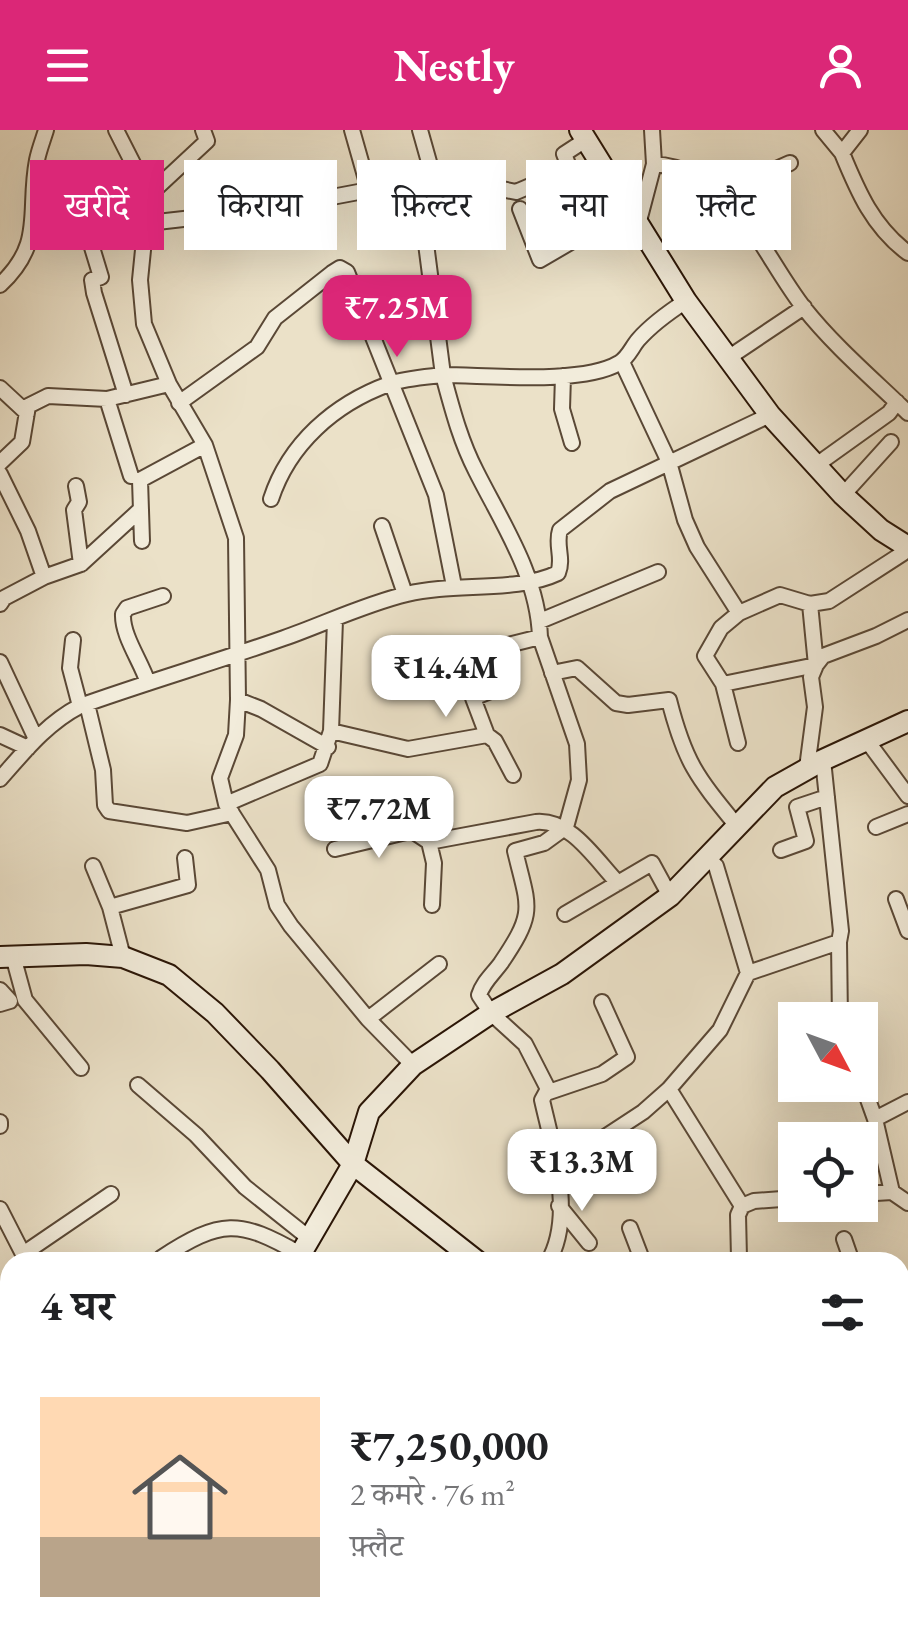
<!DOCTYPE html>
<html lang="hi">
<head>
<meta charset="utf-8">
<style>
	body { margin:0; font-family:"EB Garamond","Noto Serif Devanagari",serif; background:#f2f2f2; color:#202124; height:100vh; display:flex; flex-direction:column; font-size:38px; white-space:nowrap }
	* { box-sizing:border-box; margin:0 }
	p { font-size:32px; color:#757577 }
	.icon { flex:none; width:55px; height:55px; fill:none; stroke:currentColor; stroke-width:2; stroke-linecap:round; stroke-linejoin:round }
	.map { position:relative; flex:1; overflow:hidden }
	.drawer { position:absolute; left:0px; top:1122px; width:910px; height:392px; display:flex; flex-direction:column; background:#fff; border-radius:30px 30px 0 0; box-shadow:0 10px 40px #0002 }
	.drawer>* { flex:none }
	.guide { position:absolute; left:30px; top:30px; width:850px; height:90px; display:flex; gap:20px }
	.needle { width:65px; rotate:131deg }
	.fabs { position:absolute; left:778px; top:872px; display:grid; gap:20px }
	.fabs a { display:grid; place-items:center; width:100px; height:100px; border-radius:0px; background:#fff; box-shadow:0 10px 40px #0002; font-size:50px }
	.price { position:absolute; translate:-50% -85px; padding:0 22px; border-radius:20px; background:#fff; color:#222; font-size:32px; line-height:65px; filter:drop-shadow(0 2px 5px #0008) }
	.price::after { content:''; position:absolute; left:50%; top:60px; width:30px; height:22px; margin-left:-15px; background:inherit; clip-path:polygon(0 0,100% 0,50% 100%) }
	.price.active { background:#db2777; color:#fff }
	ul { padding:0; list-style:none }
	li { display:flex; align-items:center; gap:30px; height:250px; padding:0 40px }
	li span { display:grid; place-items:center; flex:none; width:280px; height:200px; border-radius:0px; color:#555 }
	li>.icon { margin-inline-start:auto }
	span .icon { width:120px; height:120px; fill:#fffc; stroke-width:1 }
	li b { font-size:42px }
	h2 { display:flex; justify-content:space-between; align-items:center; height:120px; padding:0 40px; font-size:42px }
	.chip { padding:0 35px; border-radius:0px; background:#fff; box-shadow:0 10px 40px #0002; font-size:35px; line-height:90px }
	.chip.active { background:#db2777; color:#fff }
	header { display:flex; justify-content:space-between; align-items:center; height:130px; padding:0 40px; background:#db2777; color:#fff; font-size:45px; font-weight:700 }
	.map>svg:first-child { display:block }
</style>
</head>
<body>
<header><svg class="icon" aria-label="menu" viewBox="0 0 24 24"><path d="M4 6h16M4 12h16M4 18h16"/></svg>Nestly<svg class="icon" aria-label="person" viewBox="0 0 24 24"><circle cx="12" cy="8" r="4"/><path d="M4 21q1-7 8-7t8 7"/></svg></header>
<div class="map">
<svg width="908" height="1513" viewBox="0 0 908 1513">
	<rect width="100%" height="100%" fill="#ebe1c8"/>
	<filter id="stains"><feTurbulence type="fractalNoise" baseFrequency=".002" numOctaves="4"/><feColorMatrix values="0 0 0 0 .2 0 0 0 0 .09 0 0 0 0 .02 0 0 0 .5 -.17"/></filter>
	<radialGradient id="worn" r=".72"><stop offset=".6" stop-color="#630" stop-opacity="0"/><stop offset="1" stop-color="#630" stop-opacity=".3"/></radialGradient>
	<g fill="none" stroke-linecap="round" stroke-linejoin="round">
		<g stroke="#5a4836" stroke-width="18">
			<path id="street" d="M116,0L149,65L157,92
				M352,0L369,60
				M823,0L842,23
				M860,0L842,23C858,62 873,97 908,123
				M654,34C736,41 761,123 804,178C834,216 873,249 908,283
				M722,63L790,33
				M149,65L207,11L203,0
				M520,79L540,130L629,78
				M639,91L654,34L652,0
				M87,101L101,147L92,150L94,163L126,265
				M0,155C45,113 27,82 37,30C39,20 43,10 46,0
				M728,228L804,177
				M622,232L669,332L685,390L697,417L739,483
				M563,246L562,279L572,313
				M0,258L27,283
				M179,273L257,217L275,188L332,143L340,138L347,142L436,365L454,456
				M0,333L22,312L28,276L48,266L107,269
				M815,336L889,283L897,272
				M0,344L28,401L44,447
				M131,346L107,269L169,254
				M843,365L891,312
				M271,369C289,314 334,274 389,254C406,248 426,247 443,245L425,106L429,32L420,0
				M382,396L405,464
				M142,411L140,350L205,315
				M81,434L141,379
				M0,474L4,468L44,447L81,434L74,380L79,372L76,356
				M540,491L658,442
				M73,510L70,538L80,576
				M0,532L36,609
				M425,536L540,507
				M552,543L577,538L616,573L628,575L669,570C685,633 697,647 737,696
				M148,553C141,531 122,506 123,484L127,478L163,466
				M723,554L816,535L810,474
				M238,570L261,579L328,617
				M87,574L103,640L105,675L109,681L187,693L232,683
				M331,601L408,619L487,605L495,611L513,645
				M0,605L28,618
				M487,605L473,568L508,554L498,517
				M868,612L908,666
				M738,613L723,554L705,526L721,498L739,483L780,465L810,474L829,471L908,420
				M807,638L815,577L811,547L816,535L823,526L876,506L908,490
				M0,649C24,622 47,593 80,576C147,552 216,532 284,508C324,494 365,474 407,464C454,452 516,463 558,443C564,428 555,415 560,400L610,361L770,285
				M226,674L320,634L331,601L335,490
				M876,697L908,684
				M335,719L406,702L408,698L429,712
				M781,720L806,711L797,677L827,667
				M707,727L716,736L748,843L839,812L841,801L823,630
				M93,736L110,777L123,827
				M896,769L908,801
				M432,775L434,733L429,712L536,692C571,689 595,729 618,753
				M110,777L188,755L185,728
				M565,784L652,733L670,766
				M839,812L840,890
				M13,826L25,870L81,938
				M0,860L10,871L0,874
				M368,889L439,834
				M413,935L368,889L291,796L277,775L268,740L226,674L220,648L236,605L238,570L236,408L205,315L169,254L144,194L140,150L145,100L157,92L263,80L369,60L429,44L516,62L570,39L564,24L587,9
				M860,947L875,989L892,1062L908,1073
				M138,955L196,1005L245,1057L309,1108
				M546,963L602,944L627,927L602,872
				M875,989L908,972
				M0,992V996
				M582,1022L643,982L669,959
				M860,1064L892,1062
				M559,1076L589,1113
				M742,1076L669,959L720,900L748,843
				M0,1079L23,1124L111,1064
				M630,1098L643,1132
				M844,1109L852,1132
				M161,1128C221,1089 239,1089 300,1124
				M548,1132C575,1086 553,1019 542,970L548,959L525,914L491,883L479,865C483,852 493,844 501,833C536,781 529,779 515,721L544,713L566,697L579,650L577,614L540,507C538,446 502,393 476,341C460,310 452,278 443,245C487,245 582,255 619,233C628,228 632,217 638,210C652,194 669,182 686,171
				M735,1132L739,1128L738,1085L742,1076L754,1071L795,1068
				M900,1227L908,1225
				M0,1229L10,1249
				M188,1505L197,1513
				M505,1505L514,1513
				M839,1505L846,1513
				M116,1513L118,1505
				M315,1513L322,1505
				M421,1513L431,1505"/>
		</g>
		<g stroke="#2a1506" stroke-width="24">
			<path id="secondary" d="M580,0L686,171L770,285L843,365L881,400L908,417
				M0,827L86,824L123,827L169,845L215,883L270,940L353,1034L478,1132
				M296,1132L353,1034L369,982L413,935L491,883L562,844L670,766L775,657L823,630L908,591
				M900,1377L908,1380
				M0,1489L10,1485
				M689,1513L690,1505"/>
		</g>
		<use href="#street" stroke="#f2ecdb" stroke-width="14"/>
		<use href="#secondary" stroke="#f2ecdb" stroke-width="20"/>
	</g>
	<rect width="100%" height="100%" filter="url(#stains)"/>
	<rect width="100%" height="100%" fill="url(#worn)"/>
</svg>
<div class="fabs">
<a><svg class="needle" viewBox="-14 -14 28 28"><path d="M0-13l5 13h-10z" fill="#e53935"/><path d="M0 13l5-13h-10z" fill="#757577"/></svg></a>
<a><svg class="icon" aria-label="locate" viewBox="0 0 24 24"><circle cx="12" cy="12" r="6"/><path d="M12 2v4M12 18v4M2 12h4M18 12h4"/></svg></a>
</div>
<b class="price active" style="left:397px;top:230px">₹7.25M</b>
<b class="price" style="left:446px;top:590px">₹14.4M</b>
<b class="price" style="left:379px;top:731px">₹7.72M</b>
<b class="price" style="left:582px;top:1084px">₹13.3M</b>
<div class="guide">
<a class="chip active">खरीदें</a>
<a class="chip">किराया</a>
<a class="chip">फ़िल्टर</a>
<a class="chip">नया</a>
<a class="chip">फ़्लैट</a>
</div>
<section class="drawer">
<h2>4 घर<svg class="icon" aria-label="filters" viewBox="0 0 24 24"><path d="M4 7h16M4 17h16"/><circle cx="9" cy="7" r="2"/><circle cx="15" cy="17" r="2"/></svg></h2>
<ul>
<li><span style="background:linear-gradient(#ffd9b3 70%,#b9a48a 0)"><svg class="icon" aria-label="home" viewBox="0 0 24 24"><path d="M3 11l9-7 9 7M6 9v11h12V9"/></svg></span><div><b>₹7,250,000</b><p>2 कमरे · 76 m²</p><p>फ़्लैट</p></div></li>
</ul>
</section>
</div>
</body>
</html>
